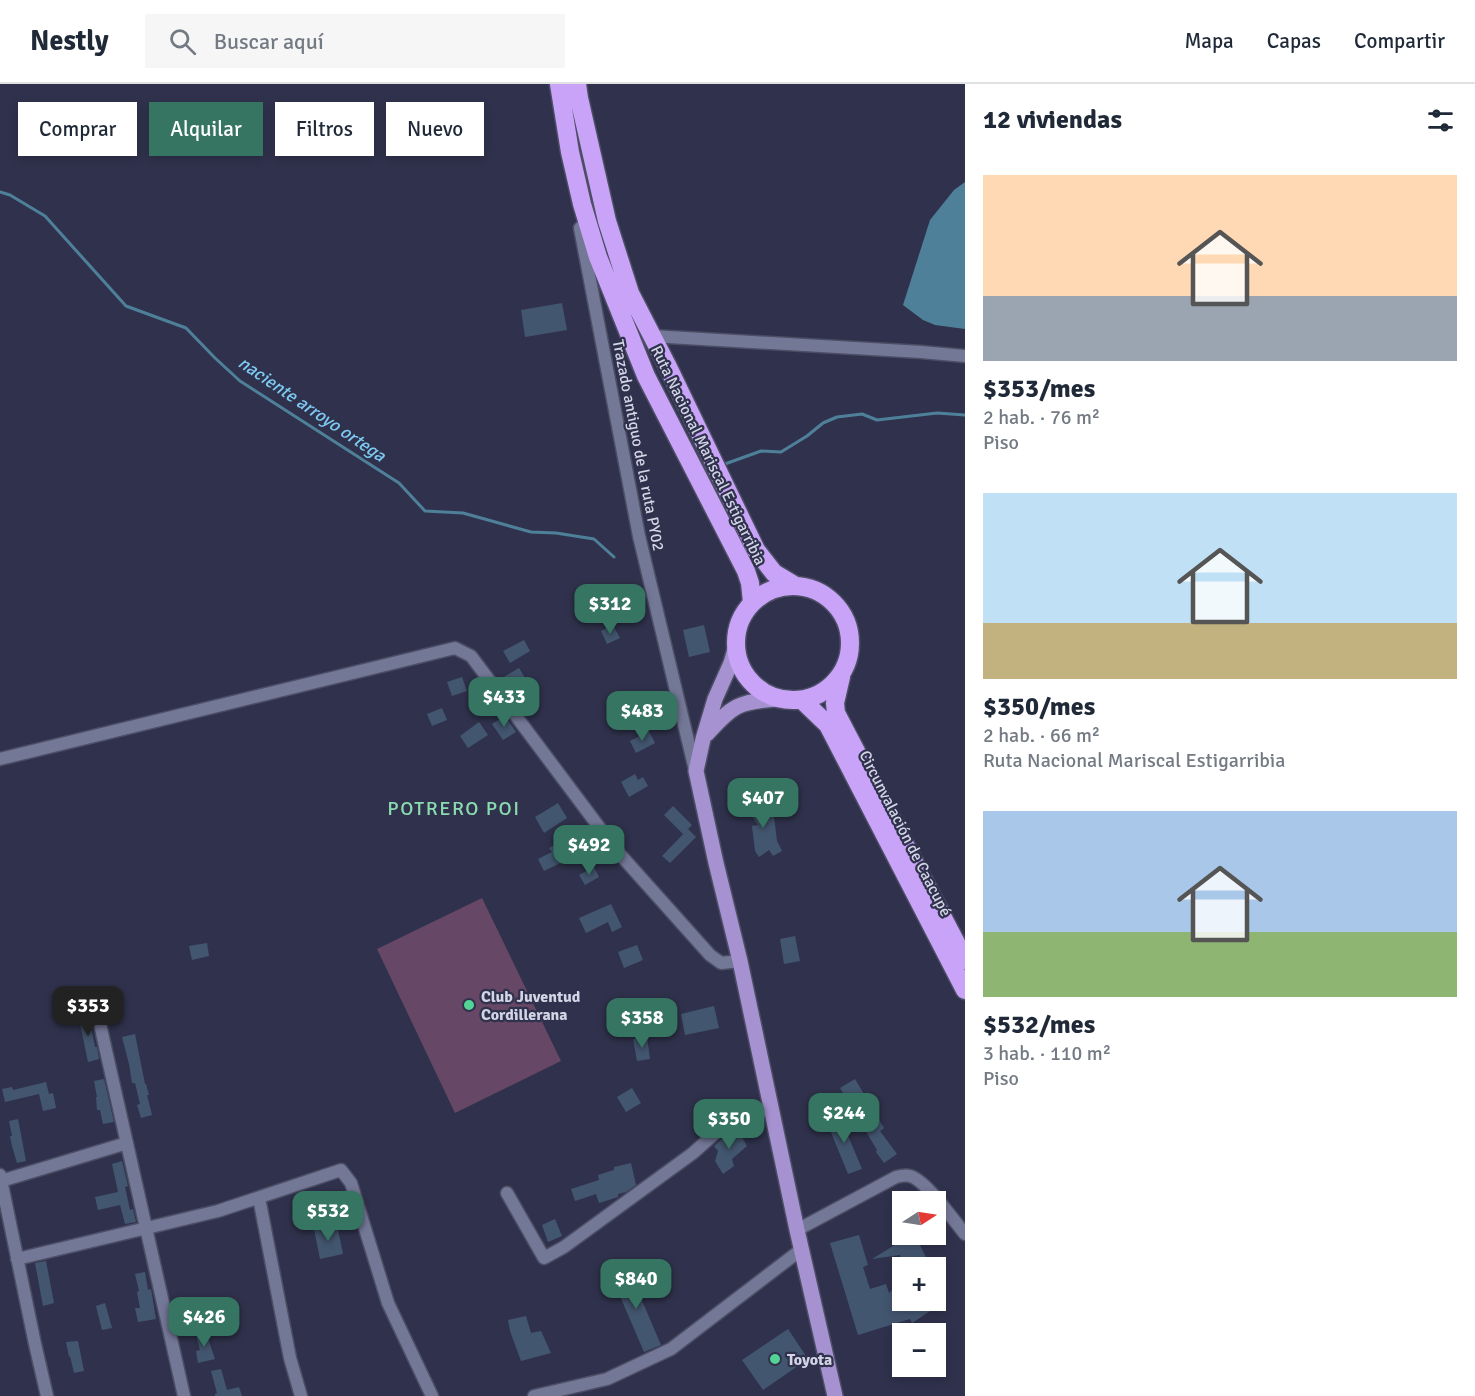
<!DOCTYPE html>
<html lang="es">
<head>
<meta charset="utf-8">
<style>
	body { margin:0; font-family:Signika,sans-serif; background:#f6f6f7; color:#1f2937; height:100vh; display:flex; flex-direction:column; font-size:22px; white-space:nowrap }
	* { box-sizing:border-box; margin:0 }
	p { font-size:20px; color:#747a83 }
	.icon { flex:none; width:33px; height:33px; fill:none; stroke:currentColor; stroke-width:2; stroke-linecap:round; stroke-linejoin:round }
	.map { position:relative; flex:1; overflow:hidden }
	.drawer { display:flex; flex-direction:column; background:#fff; width:510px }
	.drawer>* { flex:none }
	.hud { position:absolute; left:18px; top:18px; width:570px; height:54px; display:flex; gap:12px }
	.needle { width:39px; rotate:78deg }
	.buttons { position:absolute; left:892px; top:1107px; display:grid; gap:12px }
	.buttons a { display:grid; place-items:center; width:54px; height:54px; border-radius:0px; background:#fff; box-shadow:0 3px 9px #0003; font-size:30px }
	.price { position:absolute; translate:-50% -51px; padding:0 14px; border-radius:12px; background:#367562; color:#fff; font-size:20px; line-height:39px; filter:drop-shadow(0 2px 3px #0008) }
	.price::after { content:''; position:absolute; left:50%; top:36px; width:18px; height:14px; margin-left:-9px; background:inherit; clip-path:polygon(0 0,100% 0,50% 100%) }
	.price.current { background:#222; color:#fff }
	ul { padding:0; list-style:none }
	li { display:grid; align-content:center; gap:12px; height:318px; padding:0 18px }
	li span { display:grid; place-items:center; height:186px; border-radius:0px; color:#555 }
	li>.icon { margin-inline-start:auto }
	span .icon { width:108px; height:108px; fill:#fffc; stroke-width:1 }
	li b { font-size:26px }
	h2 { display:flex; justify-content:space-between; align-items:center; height:72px; padding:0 18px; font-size:26px }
	.tag { padding:0 21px; border-radius:0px; background:#fff; box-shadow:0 3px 9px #0003; font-size:21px; line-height:54px }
	.tag.current { background:#367562; color:#fff }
	header { display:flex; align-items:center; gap:36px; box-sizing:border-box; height:84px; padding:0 30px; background:#fff; border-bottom:2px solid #e0e1e3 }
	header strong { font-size:28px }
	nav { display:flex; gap:33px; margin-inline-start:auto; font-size:21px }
	.search { width:420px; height:54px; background:#f6f6f7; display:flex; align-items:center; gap:15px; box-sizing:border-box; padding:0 21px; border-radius:0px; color:#747a83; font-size:22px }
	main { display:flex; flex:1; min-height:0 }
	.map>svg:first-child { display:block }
</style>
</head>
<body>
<header>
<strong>Nestly</strong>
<div class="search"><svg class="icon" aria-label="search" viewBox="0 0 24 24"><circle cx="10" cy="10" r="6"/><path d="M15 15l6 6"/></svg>Buscar aquí</div>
<nav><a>Mapa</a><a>Capas</a><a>Compartir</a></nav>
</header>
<main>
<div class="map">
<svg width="965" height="1312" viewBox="0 0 965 1312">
	<rect width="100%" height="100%" fill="#30324d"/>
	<path fill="#664765" d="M482,814L561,977L455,1029L377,865Z"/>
	<path fill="#4f8099" d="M965,98V245L935,241L923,236L903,221L930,136L954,106Z"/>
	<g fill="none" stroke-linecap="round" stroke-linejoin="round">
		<path stroke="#4f8099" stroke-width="3" d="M0,108L10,111L45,132L126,222L186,244L215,274L240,297L399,399L425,427L463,429L531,448L556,449L594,455L614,473
			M725,380L761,367L781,368L807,352L823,339L837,333L862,330L877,336L937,329L965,331"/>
	</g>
	<path fill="#43566f" d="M562,219L567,246L525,253L521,226Z
		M634,511L642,526L619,539L611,524Z
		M613,541L620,554L607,560L601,547Z
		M704,541L710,568L689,573L683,546Z
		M524,556L530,567L510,579L503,567Z
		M519,584L527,597L510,607L502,594Z
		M462,593L467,607L452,612L447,598Z
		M644,607L655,625L640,634L629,616Z
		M442,624L447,636L432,642L427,630Z
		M505,632L516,648L503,656L492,640Z
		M479,638L488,651L468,664L460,652Z
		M649,647L655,659L636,669L630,657Z
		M635,690L638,696L643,693L648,702L629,713L621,698Z
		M757,712L771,733H774L777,757L782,767L773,772L769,766L759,773L755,767L752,742L758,741L744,720Z
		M558,719L567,734L544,749L535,733Z
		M673,722L692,741L683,750L664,731Z
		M688,745L696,753L670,779L662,772Z
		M568,754L577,771L544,787L538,775L552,768L549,764Z
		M594,783L599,793L585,801L579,791Z
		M611,820L622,843L612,848L608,838L586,849L579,834Z
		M795,852L800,877L784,880L780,855Z
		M207,859L209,872L192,876L189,862Z
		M637,861L643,876L624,884L618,868Z
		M714,922L719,944L685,951L681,930Z
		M88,928L95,963H97L99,975L88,978L78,930Z
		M135,950L145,1000H146L149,1011H147L152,1031L141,1034L137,1021L140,1020L135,999H132L129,980L122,953Z
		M647,953L650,975L637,977L633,955Z
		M104,995L114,1038L103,1040L100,1026H97L96,1013H97L94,997Z
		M855,995L884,1044L880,1047L897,1070L884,1079L876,1068L877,1066L840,1004Z
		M46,998L49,1010L53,1009L56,1024L43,1027L39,1010L5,1018L2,1005L12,1003L13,1006Z
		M632,1004L641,1019L626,1028L617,1013Z
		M839,1030L862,1085L848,1090L826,1036Z
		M18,1035L26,1077L17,1079L12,1062L10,1052H12L9,1037Z
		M736,1042L747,1062L732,1075L734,1082L723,1090L715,1077L718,1067L714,1062Z
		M122,1077L128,1102L125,1103L130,1126L133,1125L136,1138L125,1140L120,1121L98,1126L95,1113L118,1108L112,1080Z
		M631,1079L636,1101L626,1108L618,1110V1113L599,1119L596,1110L575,1117L571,1105L599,1096L598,1091L614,1086V1083Z
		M555,1135L562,1152L548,1158L542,1141Z
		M337,1141L343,1170L320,1175L314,1145Z
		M903,1142V1150H914L926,1173L903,1183L900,1171L872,1175L898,1159L893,1146Z
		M859,1151L868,1181L863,1183L870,1205L886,1200L889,1209L903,1195V1216H947L912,1239L910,1235L858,1251L830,1159Z
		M46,1177L54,1219L43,1222L35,1179Z
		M628,1184L661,1261L644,1268L611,1191Z
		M145,1188L148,1206L151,1205L156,1235L138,1238L135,1224H140L137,1208L139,1207L135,1190Z
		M105,1219L112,1244L102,1246L96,1222Z
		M526,1232L531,1249L541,1247L551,1269L521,1277L510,1247L508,1236Z
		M788,1245L808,1275L763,1306L742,1276Z
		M205,1246L215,1275L198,1279L196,1267L200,1266L195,1248Z
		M78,1257L84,1287L74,1289L70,1272L69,1273L66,1258Z
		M221,1285L227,1306L239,1303L242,1312H215V1310L217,1309L211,1287Z"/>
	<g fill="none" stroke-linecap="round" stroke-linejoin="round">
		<g stroke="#4c4e65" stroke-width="15">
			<path id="minor" d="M580,144L639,452L695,686
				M652,252L921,268L965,272
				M0,675L455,564L471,572L617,767L710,871L721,879L740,877
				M95,918L184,1312
				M0,1091L35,1260L47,1312
				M1,1097L127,1059
				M507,1109L544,1174L564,1163L693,1069L730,1036L746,1030L772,1025
				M259,1114L290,1274L301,1312
				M797,1146L896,1093C900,1092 906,1091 910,1092C926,1096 954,1137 965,1150
				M17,1175L218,1127L341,1086L351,1099L388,1219L432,1312
				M534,1312L607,1295L671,1265L802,1165"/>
		</g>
		<g stroke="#4c4e65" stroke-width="18">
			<path id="major" d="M736,562L731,579L715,615L703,655L696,687L716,779L740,877L797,1146L835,1312
				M707,650C733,621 738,618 777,615"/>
		</g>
		<g stroke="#4c4e65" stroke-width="21">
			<path id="highway" d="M559,0L570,68L582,120L598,173L646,292L746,487L750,499L752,518
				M577,0L579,14L607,137L630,209L667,281L756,466L774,489L794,501
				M736 559a57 57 0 1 1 114 0a57 57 0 1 1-114 0Z
				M841,593L835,619L836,629L965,876
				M803,617L828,641L965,906"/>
		</g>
		<use href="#minor" stroke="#747897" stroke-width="12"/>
		<use href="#major" stroke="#a692d1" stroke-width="15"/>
		<use href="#highway" stroke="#c8a3f7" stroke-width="18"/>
	</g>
	<g fill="#53d396" stroke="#30324d" stroke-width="2">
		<circle cx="469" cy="921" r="6"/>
		<circle cx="775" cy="1275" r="6"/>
	</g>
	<g text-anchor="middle" stroke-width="4.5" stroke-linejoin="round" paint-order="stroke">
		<g font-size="16" fill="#d3d5e7" stroke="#30324d">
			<text transform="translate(639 361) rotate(79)" y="6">Trazado antiguo de la ruta PY02</text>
			<text transform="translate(709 371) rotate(64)" y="6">Ruta Nacional Mariscal Estigarribia</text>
			<text transform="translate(906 749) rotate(63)" y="6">Circunvalación de Caacupé</text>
		</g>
		<g font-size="16" font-weight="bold" fill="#d3d5e7" stroke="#30324d" text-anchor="start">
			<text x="481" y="918">Club Juventud<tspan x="481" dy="18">Cordillerana</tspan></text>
			<text x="787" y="1281">Toyota</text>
		</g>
		<g font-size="18" font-style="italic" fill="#7ccaf2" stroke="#30324d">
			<text transform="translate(312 325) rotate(34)" y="6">naciente arroyo ortega</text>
		</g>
		<g font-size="20" letter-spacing="1.5" fill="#8bdbb0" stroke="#30324d">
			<text x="454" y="731">POTRERO POI</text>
		</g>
	</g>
</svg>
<div class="buttons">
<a><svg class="needle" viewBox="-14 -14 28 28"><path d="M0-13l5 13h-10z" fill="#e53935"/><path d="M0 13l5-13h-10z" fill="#747a83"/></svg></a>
<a>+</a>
<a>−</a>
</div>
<b class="price" style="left:610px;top:551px">$312</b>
<b class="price" style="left:504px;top:644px">$433</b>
<b class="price" style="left:642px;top:658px">$483</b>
<b class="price" style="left:763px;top:745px">$407</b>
<b class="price" style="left:589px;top:792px">$492</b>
<b class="price current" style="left:88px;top:953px">$353</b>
<b class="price" style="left:642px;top:965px">$358</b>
<b class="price" style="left:844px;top:1060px">$244</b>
<b class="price" style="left:729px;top:1066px">$350</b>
<b class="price" style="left:328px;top:1158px">$532</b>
<b class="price" style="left:636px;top:1226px">$840</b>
<b class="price" style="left:204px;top:1264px">$426</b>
<div class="hud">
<a class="tag">Comprar</a>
<a class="tag current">Alquilar</a>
<a class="tag">Filtros</a>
<a class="tag">Nuevo</a>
</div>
</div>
<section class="drawer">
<h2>12 viviendas<svg class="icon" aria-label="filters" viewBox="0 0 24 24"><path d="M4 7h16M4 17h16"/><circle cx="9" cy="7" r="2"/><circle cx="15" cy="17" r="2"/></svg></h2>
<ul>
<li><span style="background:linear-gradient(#ffd9b3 65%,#9aa5b1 0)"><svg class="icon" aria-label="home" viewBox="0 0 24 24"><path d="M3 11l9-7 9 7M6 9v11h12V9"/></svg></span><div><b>$353/mes</b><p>2 hab. · 76 m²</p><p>Piso</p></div></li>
<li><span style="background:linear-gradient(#bfe0f5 70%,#c2b280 0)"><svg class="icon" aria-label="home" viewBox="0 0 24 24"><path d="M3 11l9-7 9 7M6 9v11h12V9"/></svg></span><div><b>$350/mes</b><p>2 hab. · 66 m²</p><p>Ruta Nacional Mariscal Estigarribia</p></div></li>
<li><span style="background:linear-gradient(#a9c7e8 65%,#8fb573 0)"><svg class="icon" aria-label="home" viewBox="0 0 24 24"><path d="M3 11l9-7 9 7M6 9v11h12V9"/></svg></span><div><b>$532/mes</b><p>3 hab. · 110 m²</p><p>Piso</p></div></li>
</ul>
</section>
</main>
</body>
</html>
